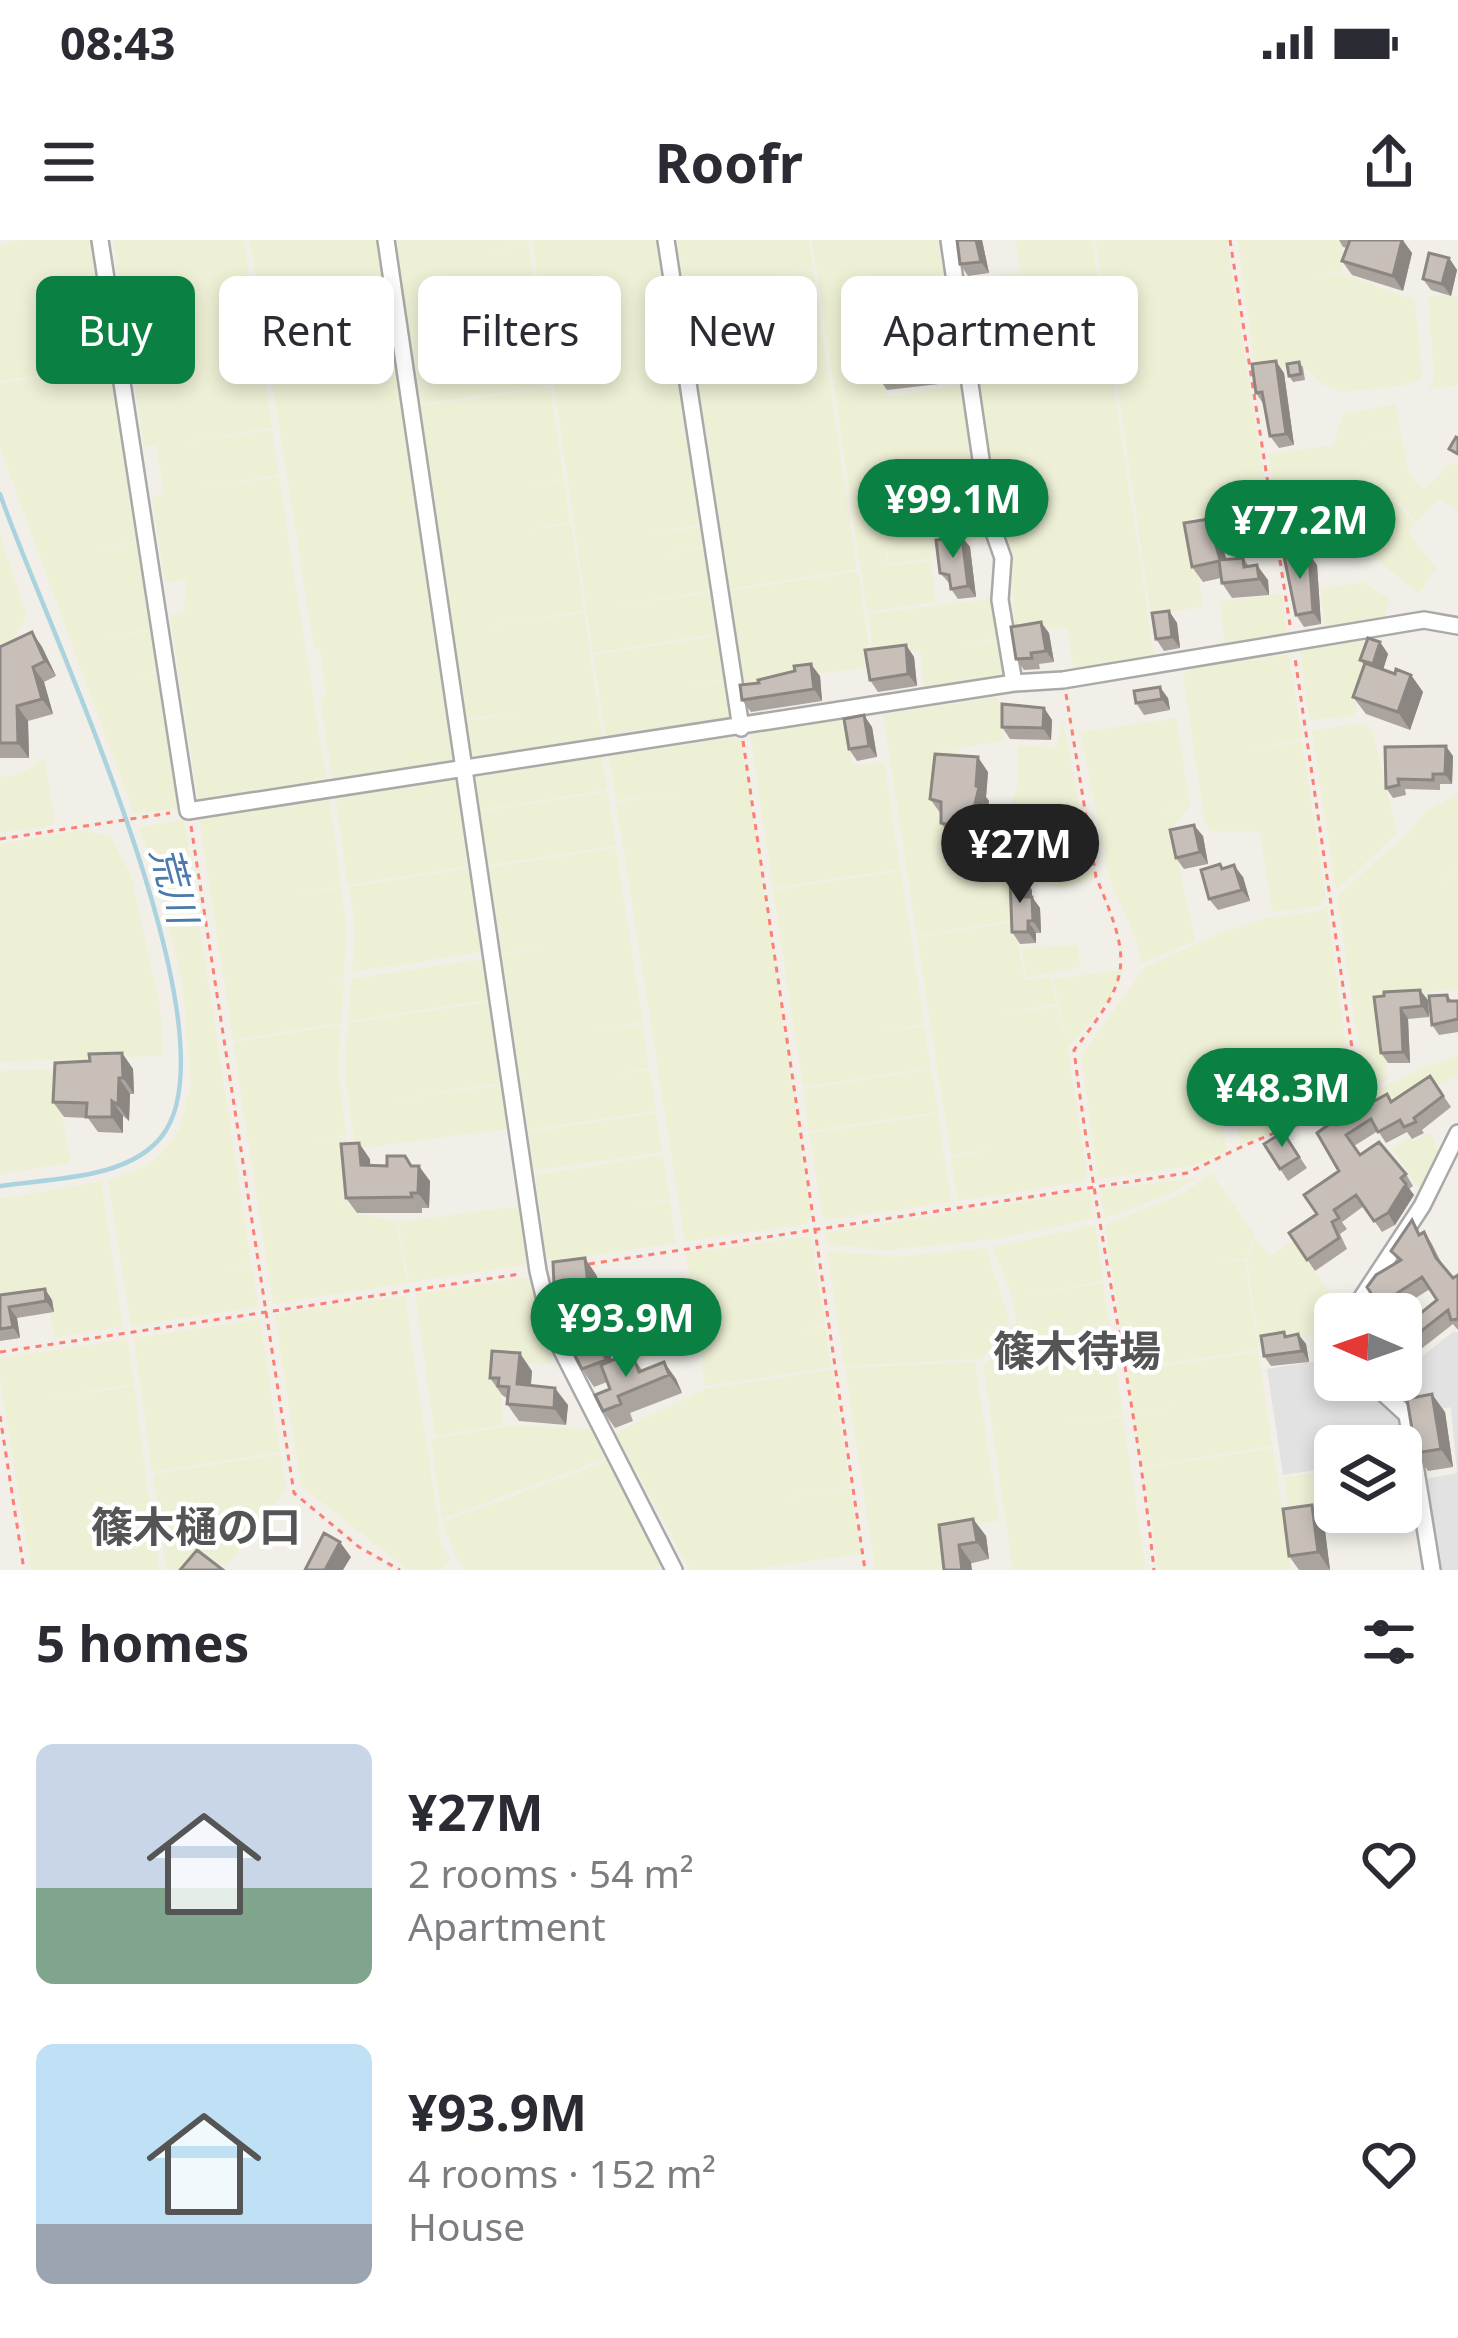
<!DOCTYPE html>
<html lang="en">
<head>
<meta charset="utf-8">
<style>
	body { margin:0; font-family:"Noto Sans","Noto Sans JP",sans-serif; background:#f2f2f3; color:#2b2b33; height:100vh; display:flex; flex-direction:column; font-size:45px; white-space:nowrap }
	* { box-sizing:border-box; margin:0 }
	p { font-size:39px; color:#7c7c81 }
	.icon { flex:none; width:66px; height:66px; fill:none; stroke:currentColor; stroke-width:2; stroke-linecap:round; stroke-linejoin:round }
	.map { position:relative; height:1330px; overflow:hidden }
	.panel { display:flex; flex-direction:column; background:#fff; flex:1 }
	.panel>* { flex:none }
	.hud { position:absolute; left:36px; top:36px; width:1386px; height:108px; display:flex; gap:24px }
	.needle { width:78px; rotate:272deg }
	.controls { position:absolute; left:1314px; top:1053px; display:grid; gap:24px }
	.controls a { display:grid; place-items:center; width:108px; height:108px; border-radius:18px; background:#fff; box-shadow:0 6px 18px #0003; font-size:60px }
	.price { position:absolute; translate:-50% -102px; padding:0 27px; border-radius:42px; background:#0b8043; color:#fff; font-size:39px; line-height:78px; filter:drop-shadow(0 3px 6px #0008) }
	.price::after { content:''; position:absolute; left:50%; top:72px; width:36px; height:27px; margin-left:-18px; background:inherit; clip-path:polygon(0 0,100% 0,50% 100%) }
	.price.on { background:#222; color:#fff }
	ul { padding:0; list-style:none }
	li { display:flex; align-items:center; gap:36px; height:300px; padding:0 36px }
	li span { display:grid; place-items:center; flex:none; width:336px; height:240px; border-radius:18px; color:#555 }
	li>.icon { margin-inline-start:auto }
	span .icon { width:144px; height:144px; fill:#fffc; stroke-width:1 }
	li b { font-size:51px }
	h2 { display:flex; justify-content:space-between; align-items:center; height:144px; padding:0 36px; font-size:51px }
	.tag { padding:0 42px; border-radius:18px; background:#fff; box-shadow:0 6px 18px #0003; font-size:42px; line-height:108px }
	.tag.on { background:#0b8043; color:#fff }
	.status { display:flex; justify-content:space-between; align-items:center; height:84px; padding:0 60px; background:#fff; direction:ltr }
	.status svg { height:33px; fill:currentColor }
	header { display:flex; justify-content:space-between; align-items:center; height:156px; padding:0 36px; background:#fff; font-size:54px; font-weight:700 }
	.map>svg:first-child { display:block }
</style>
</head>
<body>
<div class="status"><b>08:43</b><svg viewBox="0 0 49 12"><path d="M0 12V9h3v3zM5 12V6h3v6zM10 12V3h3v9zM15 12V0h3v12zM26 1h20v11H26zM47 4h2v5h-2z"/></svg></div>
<header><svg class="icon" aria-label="menu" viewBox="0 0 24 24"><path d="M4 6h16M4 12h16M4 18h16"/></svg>Roofr<svg class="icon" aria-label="share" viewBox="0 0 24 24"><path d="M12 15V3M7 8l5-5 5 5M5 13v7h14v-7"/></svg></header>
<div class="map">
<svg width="1458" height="1330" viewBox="0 0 1458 1330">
	<rect width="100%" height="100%" fill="#f2efe9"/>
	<path fill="#eef0d5" d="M18,0H96L115,123L0,141V6Z
		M114,0H243L252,55L199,64L252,57L272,188L185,202L272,190L279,235L200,248L279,237L327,545L198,561L170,375L184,372L186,340L165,342L152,257L164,254L156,205L144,207Z
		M250,0H381L458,514L455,524L333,544L320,458L326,456L320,409H314Z
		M395,0H528L529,4L488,11L529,5L550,146L419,164Z
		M532,0H663L675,86L618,96L676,88L705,284L648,294L706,286L709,306L668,313L709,308L715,350L615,366L715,352L722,393L593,413Z
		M677,0H809L813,28L780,34L813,30L818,62L808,65L818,64L831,152L791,159L831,153L857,329L730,349L689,83L748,75L741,39L684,46Z
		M812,0H947L959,84L878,97L887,157L968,144L994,298L933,305L931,319L890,324L885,304L888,326L931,321L935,362L867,372Z
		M1016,0H1092L1155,422L1074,433L1067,387L1015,389L1010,316L990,218L963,40L1021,32Z
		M1096,0H1227L1268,267L1191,279L1203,367L1151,375Z
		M1237,0H1343L1342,31L1315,33H1342L1415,60L1422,137L1402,146L1341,152L1322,144L1302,124L1256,132Z
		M1458,55V145L1428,149L1433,141V125L1428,56Z
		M116,125L143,300L99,308L144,302L158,388L105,397L158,390L164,430L139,435L165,432L185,559L179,568L134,574L0,208V143Z
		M550,148L564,239L523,245L564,240L570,282L529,289L571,284L584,371L492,385L584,373L603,503L475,520L471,517L466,481L520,472L465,479L419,166Z
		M1395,164L1401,193L1364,201L1401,194L1409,232L1421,248H1426L1451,222L1458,226V270L1438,259L1416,282L1398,260L1392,258L1415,283L1408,292L1436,328L1419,354L1349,297L1345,301L1283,310L1278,275L1312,269L1278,273L1269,214L1334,205L1343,174Z
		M0,295L27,375L12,400L0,404Z
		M858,331L872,427L744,443L730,351Z
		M1363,342L1390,359L1384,381L1327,391L1320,349Z
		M997,344L1005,397L963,404L1005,399L1011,438L925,454L920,410L874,416L868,374L987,359Z
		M1282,354L1287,396L1225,408L1220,361Z
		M1371,394L1354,476L1310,480L1299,407Z
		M722,395L729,439L688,446L729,441L731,482L607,503L593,415Z
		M1289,414L1302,499L1253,509L1302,501L1326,659L1319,667L1272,672L1260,592L1211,591L1205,584L1183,436L1189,428Z
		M997,457L1002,469L1004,501L936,511L958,509L960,527L936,562L939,575L949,577L947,601L942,603L992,609L997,605L1002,590L1012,589L1003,588L1017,547L1018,505L1057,508L1062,477L1094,638L1068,648L1019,642L1018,588L1016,680L917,696L883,474Z
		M1176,478L1190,565L1161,570L1190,566L1176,582L1174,600L1195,701L1141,723L1137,701L1110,641L1080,492Z
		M847,479L853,526L884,522L900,629L773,648L750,493Z
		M1364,483L1372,489L1397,593L1336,651L1312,490Z
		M734,497L742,500L743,507L811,975L807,984L685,1002L616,562L675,552L616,560L609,516Z
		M602,517L607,550L480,570L475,536Z
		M45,518L55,585L0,593V537L20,534Z
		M459,538L476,625L348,645L335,556Z
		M608,552L616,606L488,625L480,571Z
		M1458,554V625L1440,643L1458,628V748L1372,763L1377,764L1388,840L1365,849L1337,656L1408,593L1425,572Z
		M329,556L341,646L301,653L341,648L347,690L344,737L333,739H344L341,783L233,800L199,578Z
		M184,580L251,1023L219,1028L252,1024L258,1067L131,1086L108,941L148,925L162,913L179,890L191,845L183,747L153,623L138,587Z
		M83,590L110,596L131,635L161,772L163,816L0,822V604Z
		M616,608L643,782L590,791L643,784L649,828L618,833L650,830L656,871L528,890L502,715L542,708L502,713L489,627Z
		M476,627L488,711L352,732L355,690L349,647Z
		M901,631L924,784L884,791L924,786L931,828L803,847L773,650Z
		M1327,665L1352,851L1304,880L1240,905L1231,849L1218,851L1216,846L1227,911L1193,926L1098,939L1081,816L1144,728L1220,693L1267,678L1320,671Z
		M1014,682L1025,740L1051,737L1057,764L1000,774L1057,766L1068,809L1087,936L1083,942L958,961L951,917L992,910L951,915L917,697Z
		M1078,705L1080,727L1026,738L1021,708Z
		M489,718L495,759L348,781L351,739Z
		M1125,729L1109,760L1068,808L1053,739Z
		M496,761L507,842L389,860L508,844L514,888L355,909L345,830L348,783Z
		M341,785L338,830L346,895L315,901L346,897L354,962L341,965L354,964L356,973L397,982L407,1043L273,1064L233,802Z
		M1458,816V836L1370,873L1362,858L1422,828Z
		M55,829L70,923L0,934V831Z
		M931,829L938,872L809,891L803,849Z
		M656,873L662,912L534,931L528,892Z
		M938,874L951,962L823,980L809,893Z
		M1430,892L1440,914L1422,954L1392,909L1410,898L1413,902Z
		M663,915L670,959L630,966L670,961L676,1003L556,1021L547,1019L535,935Z
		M1212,933L1255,996L1246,1018L1214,1024L1245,1020L1258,1110L1127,1129L1105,985L1184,953Z
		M1199,937L1172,953L1104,978L1100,950Z
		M101,941L123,1087L54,1098L48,1054L0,1060V959Z
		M1090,951L1093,976L1087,980L996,999L887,1010L826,1004L824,993Z
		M525,965L534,1023L409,1043L398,982Z
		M1095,985L1103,1041L1020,1056L1103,1043L1123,1175L1065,1184L1123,1177L1146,1330H1013L983,1125L1000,1112L1016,1081L1012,1057L993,1007Z
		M811,996L825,1085L805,1090L825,1087L831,1127L705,1146L686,1013Z
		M1256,998L1269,1016L1293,1001L1344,1072L1335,1074L1331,1100L1326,1102L1312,1096L1259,1106L1247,1020Z
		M986,1008L1009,1080L996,1107L979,1119L844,1126L827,1011L893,1017Z
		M535,1036L554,1097L551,1124L502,1122L500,1115L503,1185L435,1196L415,1054Z
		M405,1056L439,1289L436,1293L439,1291L442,1306L451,1320L440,1330H408L301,1246L275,1074Z
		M682,1062L689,1112L631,1120L625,1071Z
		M260,1079L280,1212L152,1232L134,1098Z
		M127,1099L134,1144L48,1158L134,1146L159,1330H31L0,1141V1118Z
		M1258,1112L1272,1206L1143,1227L1134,1174L1175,1167L1134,1173L1128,1131Z
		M975,1122L999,1281L943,1289L949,1330H875L845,1128Z
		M832,1130L850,1247L781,1258L850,1248L861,1314L745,1330H690L615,1193L705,1149Z
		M514,1185L594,1190L609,1217L442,1279L431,1199Z
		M1273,1208L1291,1330H1159L1143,1228Z
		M281,1214L286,1249L228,1325L166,1330L153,1234Z
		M610,1220L635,1264L629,1268L635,1266L667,1323L655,1330H465L455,1315L442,1282Z
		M1335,1230V1270L1289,1276L1284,1237Z"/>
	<path fill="#e2e2e2" d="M1454,1091L1458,1093V1330H1439L1425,1239L1457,1233L1451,1167L1416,1175L1387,1144L1401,1140V1133Z
		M1335,1118V1140H1360L1402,1179L1408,1217L1401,1218V1206H1335V1227L1283,1235L1267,1129Z"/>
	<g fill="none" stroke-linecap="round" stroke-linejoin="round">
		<path stroke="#aad3df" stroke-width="4.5" d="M0,254C41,375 243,792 162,896C128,940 51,938 0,946"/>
		<g stroke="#a9a9a9" stroke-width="20">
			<path id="minor" d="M100,0L188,571L1014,443L1063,440L1424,380L1458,386
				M386,0L538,1031L553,1093L674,1330
				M666,0L741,488
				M949,0L990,281L1003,318L1000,360L1014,443
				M1351,1074L1422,966L1458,893
				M1369,1140L1407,1175L1432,1330"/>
		</g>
		<path stroke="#fa8072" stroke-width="3" stroke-dasharray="6 6" stroke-linecap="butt" d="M1230,0L1290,385
			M1066,454L1096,637C1133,724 1131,737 1074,810C1095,984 1136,1155 1154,1330
			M743,501L865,1330
			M191,586L294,1253L359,1307L400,1330
			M0,599L170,573
			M589,1024L1187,933C1213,921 1239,907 1265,897C1295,884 1336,876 1358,849L1295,418
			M0,1112L520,1034
			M0,1176L24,1330"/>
		<use href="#minor" stroke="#fff" stroke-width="15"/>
	</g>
	<path fill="#aba49e" d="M982,0L989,33L968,36L960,24Z
		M1339,0H1403L1412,13L1403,51L1352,35L1342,21L1347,8L1343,7Z
		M1449,18L1457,30L1451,56L1431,50L1423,39Z
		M715,54L717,75L690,78L682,66Z
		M932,104L939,144L887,150L876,134Z
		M1299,122L1303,127L1305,140L1293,142L1289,136Z
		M1284,133L1294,205L1279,208L1270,196L1264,165L1256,153Z
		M1219,294L1226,320L1243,318L1249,326L1268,340L1269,355L1232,358L1222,343L1221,338L1203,342L1192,327Z
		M962,297L970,307L976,357L958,359L951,349L950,344L940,333Z
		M1317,325L1321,384L1304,387L1296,375Z
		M1169,371L1177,383L1180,408L1164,411L1156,399Z
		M32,392L42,407L56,436L44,442L53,474L28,481L29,518H0V407Z
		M1049,393L1054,422L1039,424L1040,429L1024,430L1016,419Z
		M1380,402L1388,414L1383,430L1395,434L1411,435L1423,452L1410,490L1366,474L1353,457L1364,425L1360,420Z
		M906,405L914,417L917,446L878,452L870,440Z
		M820,436L822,461L751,472L742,460Z
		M1168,458L1170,470L1144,475L1136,463Z
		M1044,468L1052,480L1051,500L1010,499L1002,487Z
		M872,487L877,517L857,521L849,509Z
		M1385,507L1453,516L1452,544H1440V550L1405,549L1406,555L1393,558L1386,548Z
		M988,532L986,557L989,561L984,587L979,586L975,602L951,597L941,583V574L930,559Z
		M1203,596L1208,624L1184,629L1176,618Z
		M1220,624L1223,628L1243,637L1250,661L1218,670L1209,659Z
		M1032,650V657L1040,668L1041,693H1036V703L1020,704L1012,692Z
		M1447,755L1452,761H1458V792L1439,795L1432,785Z
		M1374,757L1428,760L1429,777L1408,779L1410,823H1388L1381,813Z
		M122,813L133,829L134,854H130L129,881L123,876V893L98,892L88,878L64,877L53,862L90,821Z
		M1430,836L1451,867L1422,890L1424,893L1412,899L1407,892L1386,903L1378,891L1354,906L1360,915L1406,934L1413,946L1409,949L1414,955L1395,985L1382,992L1364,966L1342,982L1347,989L1340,994L1347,1009L1315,1031L1289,993L1317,974L1339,931L1352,873L1387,854L1392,861Z
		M1283,892L1307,928L1288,941L1264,904Z
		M370,919V925L412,926L430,941L429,968H422V973H357L346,958Z
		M1424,992L1432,1004L1443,1026L1453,1038L1458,1035V1090L1453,1084L1402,1124L1401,1089L1437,1060L1430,1049L1390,1074H1385L1367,1047L1398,1021L1391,1011Z
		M597,1036L603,1079L592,1081L604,1097L612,1120L624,1123L634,1119L642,1130L664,1122L676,1139L682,1153L630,1173L633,1181L615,1188L603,1171L610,1149L607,1142L594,1147L582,1129L588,1081L567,1084L555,1066Z
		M45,1049L52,1060L54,1072L17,1078L20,1098L0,1101V1055Z
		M1298,1094L1306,1104L1309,1122L1271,1126L1264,1116L1288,1096Z
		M532,1131L531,1146L568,1165L566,1185L519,1181L507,1164L508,1159L502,1155L490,1138Z
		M1445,1172L1453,1227L1428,1231L1416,1213Z
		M1335,1272H1370L1372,1285L1340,1289L1332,1278Z
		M973,1279L986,1296L989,1319L944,1330Z
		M1324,1283L1330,1330H1299L1289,1316Z"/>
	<path fill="#8b8681" d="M976,0H982L989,33L981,22Z
		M1402,0L1412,13L1403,51L1393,36Z
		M1449,18L1457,30L1451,56L1442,44Z
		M707,43L715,54L717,75L709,63Z
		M921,88L932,104L939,144L928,128Z
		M1276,121L1284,133L1294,205L1286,194Z
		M1209,279L1219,294L1231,335L1220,320Z
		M962,297L970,307L976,357L968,346Z
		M1309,314L1317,325L1321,384L1313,372Z
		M1257,325L1268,340L1269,355L1259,339Z
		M1169,371L1177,383L1180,408L1172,397Z
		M1041,382L1049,393L1054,422L1046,411Z
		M32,392L42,407L56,436L45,421Z
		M1380,402L1388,414L1381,436L1373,424Z
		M906,405L914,417L917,446L908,434Z
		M811,424L820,436L822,461L814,449Z
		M33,427L44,442L53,474L42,459Z
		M1411,435L1423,452L1410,490L1398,472Z
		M1160,447L1168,458L1170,470L1162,459Z
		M17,466L28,481L29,518L18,503Z
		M1044,468L1052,480L1051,500L1043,488Z
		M864,475L872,487L877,517L869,506Z
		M1446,506L1453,516L1452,544L1445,534Z
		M978,517L988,532L986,557L989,561L984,587L973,572Z
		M968,571L979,586L975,602L965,588Z
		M1194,585L1203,596L1208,624L1200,612Z
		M1234,625L1243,637L1250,661L1242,650Z
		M1024,638L1032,650V657L1040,668L1041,693L1033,681L1024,657Z
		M1028,681L1036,693V703L1028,692Z
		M1420,750L1428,760L1429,777L1422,766Z
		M1401,768L1408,779L1410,823L1403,812Z
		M122,813L133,829L134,854L123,838Z
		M119,838L130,854L129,881L118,865Z
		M112,861L123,876V893L112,877Z
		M359,903L370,919L371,941L361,925Z
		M419,926L430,941L429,968L418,953Z
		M1406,944L1414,955L1395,985L1388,973Z
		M585,1018L597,1036L603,1079L590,1062Z
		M45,1049L52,1060L54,1072L46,1061Z
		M9,1067L17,1078L20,1098L13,1087Z
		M592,1080L604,1097L618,1138L606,1120Z
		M1298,1094L1306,1104L1309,1122L1302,1111Z
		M520,1113L532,1131L529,1162L517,1144Z
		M664,1122L676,1139L682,1153L669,1135Z
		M555,1148L568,1165L566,1185L554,1168Z
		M1432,1154L1445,1172L1453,1227L1441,1209Z
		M1312,1265L1324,1283L1330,1330L1318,1312Z
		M973,1279L986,1296L989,1319L977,1302Z
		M340,1302L351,1317L343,1330H324Z
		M959,1305L971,1322L972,1330H962Z"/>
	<path fill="#c7bfb8" stroke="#8b8681" stroke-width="3" d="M957,0H976L981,22L960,24Z
		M1350,0H1402L1393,36L1342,21Z
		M1429,13L1449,18L1442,44L1423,39Z
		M707,43L709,63L682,66V46Z
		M921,88L928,128L876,134L873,114L894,111V93Z
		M1276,121L1286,194L1270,196L1262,152L1256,153L1252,124Z
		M1299,122L1301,134L1289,136L1287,124Z
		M1456,197L1458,198V214L1449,209Z
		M1209,279L1220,320L1243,318L1244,327L1257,325L1259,339L1222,343L1219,321L1192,327L1184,283Z
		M962,297L968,346L951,349L949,335L940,333L936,300Z
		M1309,314L1313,372L1296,375L1284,316Z
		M1169,371L1172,397L1156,399L1152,373Z
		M1041,382L1046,411L1031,413L1032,418L1016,419L1011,387Z
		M32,392L45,421L33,427L42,459L17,466L18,503H0V407Z
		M1368,398L1380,402L1373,424L1360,420Z
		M906,405L908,434L870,440L865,410Z
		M1365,423L1395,434L1396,429L1411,435L1398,472L1353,457Z
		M811,424L814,449L742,460L740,445L759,443L758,440L795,431L794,426Z
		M1160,447L1162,459L1136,463L1134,451Z
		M1002,464L1044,468L1043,488L1002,487Z
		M864,475L869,506L849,509L844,479Z
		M1446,506L1445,534H1433V540L1398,539L1399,545L1386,548L1385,507Z
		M935,514L978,517L976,546L979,547L973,572L968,571L965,588L941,583V562L930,559Z
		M1194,585L1200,612L1176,618L1170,590Z
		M1220,624L1222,629L1234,625L1242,650L1209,659L1201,630Z
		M1010,638H1024V657H1032L1033,681H1028V692H1012Z
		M1420,750L1422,766L1401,768L1403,812L1381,813L1374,757L1384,756V752Z
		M1447,755L1448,761H1458V779L1432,785L1429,756Z
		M122,813L123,838H119L118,865L112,861V877H86L87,863L53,862L55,823L90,821L89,814Z
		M1430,836L1443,856L1414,878L1416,882L1404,887L1400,880L1378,892L1371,879L1346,895L1360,915L1379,902L1406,934L1401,938L1406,944L1388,973L1374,981L1356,955L1334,970L1339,978L1332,982L1339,998L1307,1020L1289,993L1317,974L1304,955L1339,931L1317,893L1338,878L1334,872L1346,865L1351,874L1387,854L1391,862Z
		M1283,892L1299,917L1280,929L1264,904Z
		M359,903L361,925L387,926V916H405L411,926H419L418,953H411L412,957L346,958L341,904Z
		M1412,980L1419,995L1424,992L1436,1018L1453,1038L1458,1035V1079L1451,1080L1448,1070L1401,1107V1089L1437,1060L1422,1037L1379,1065L1367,1047L1376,1035L1401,1020L1391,1011Z
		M585,1018L590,1062L555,1066L553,1022Z
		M45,1049L46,1061L9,1067L13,1087L0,1089V1055Z
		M592,1080L606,1120L582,1129L562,1091Z
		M1284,1092L1285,1097L1298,1094L1302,1111L1264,1116L1261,1096Z
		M492,1111L520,1113L517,1144L555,1148L554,1168L507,1164L509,1147L498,1146L499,1138H490Z
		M620,1117L623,1124L634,1119L639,1132L664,1122L669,1135L618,1156L621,1164L603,1171L595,1155L610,1149L601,1125Z
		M1432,1154L1441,1209L1416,1213L1407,1159Z
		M1335,1264V1272L1363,1273L1332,1278L1330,1265Z
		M1312,1265L1318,1312L1289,1316L1283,1269Z
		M973,1279L977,1302L959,1305L962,1330H944L939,1285Z
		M324,1293L340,1302L325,1330H305Z
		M197,1310L223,1330H180Z"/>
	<g text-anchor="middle" stroke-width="9" stroke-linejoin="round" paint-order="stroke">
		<g font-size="39" font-style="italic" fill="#4a7aab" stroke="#fff">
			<text transform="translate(174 645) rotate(75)" y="14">荒川</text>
		</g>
		<g font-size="42" font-weight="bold" fill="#555" stroke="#fff">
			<text x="1077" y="1126">篠木待場</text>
			<text x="196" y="1302">篠木樋の口</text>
		</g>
	</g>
</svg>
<div class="controls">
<a><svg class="needle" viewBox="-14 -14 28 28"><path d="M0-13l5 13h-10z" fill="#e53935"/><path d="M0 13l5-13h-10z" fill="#7c7c81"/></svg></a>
<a><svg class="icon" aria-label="layers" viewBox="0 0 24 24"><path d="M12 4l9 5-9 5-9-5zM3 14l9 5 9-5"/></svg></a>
</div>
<b class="price" style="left:953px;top:321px">¥99.1M</b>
<b class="price" style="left:1300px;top:342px">¥77.2M</b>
<b class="price on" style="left:1020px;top:666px">¥27M</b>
<b class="price" style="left:1282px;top:910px">¥48.3M</b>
<b class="price" style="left:626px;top:1140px">¥93.9M</b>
<div class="hud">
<a class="tag on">Buy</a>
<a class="tag">Rent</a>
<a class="tag">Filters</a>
<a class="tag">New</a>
<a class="tag">Apartment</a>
</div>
</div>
<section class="panel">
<h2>5 homes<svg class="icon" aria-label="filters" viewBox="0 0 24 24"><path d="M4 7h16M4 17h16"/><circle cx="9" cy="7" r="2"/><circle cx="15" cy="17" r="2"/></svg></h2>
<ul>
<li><span style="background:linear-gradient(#c9d6e8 60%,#7fa58c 0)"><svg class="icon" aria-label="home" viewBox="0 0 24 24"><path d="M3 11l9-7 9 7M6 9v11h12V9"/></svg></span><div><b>¥27M</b><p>2 rooms · 54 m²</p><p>Apartment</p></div><svg class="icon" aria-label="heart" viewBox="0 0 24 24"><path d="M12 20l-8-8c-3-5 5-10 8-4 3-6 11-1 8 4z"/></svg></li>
<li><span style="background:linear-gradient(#bfe0f5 75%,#9aa5b1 0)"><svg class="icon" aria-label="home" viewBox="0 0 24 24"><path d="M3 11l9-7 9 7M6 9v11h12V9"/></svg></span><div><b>¥93.9M</b><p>4 rooms · 152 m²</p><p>House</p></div><svg class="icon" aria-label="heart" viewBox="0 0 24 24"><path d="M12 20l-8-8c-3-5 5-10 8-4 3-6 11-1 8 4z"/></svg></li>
</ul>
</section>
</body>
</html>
